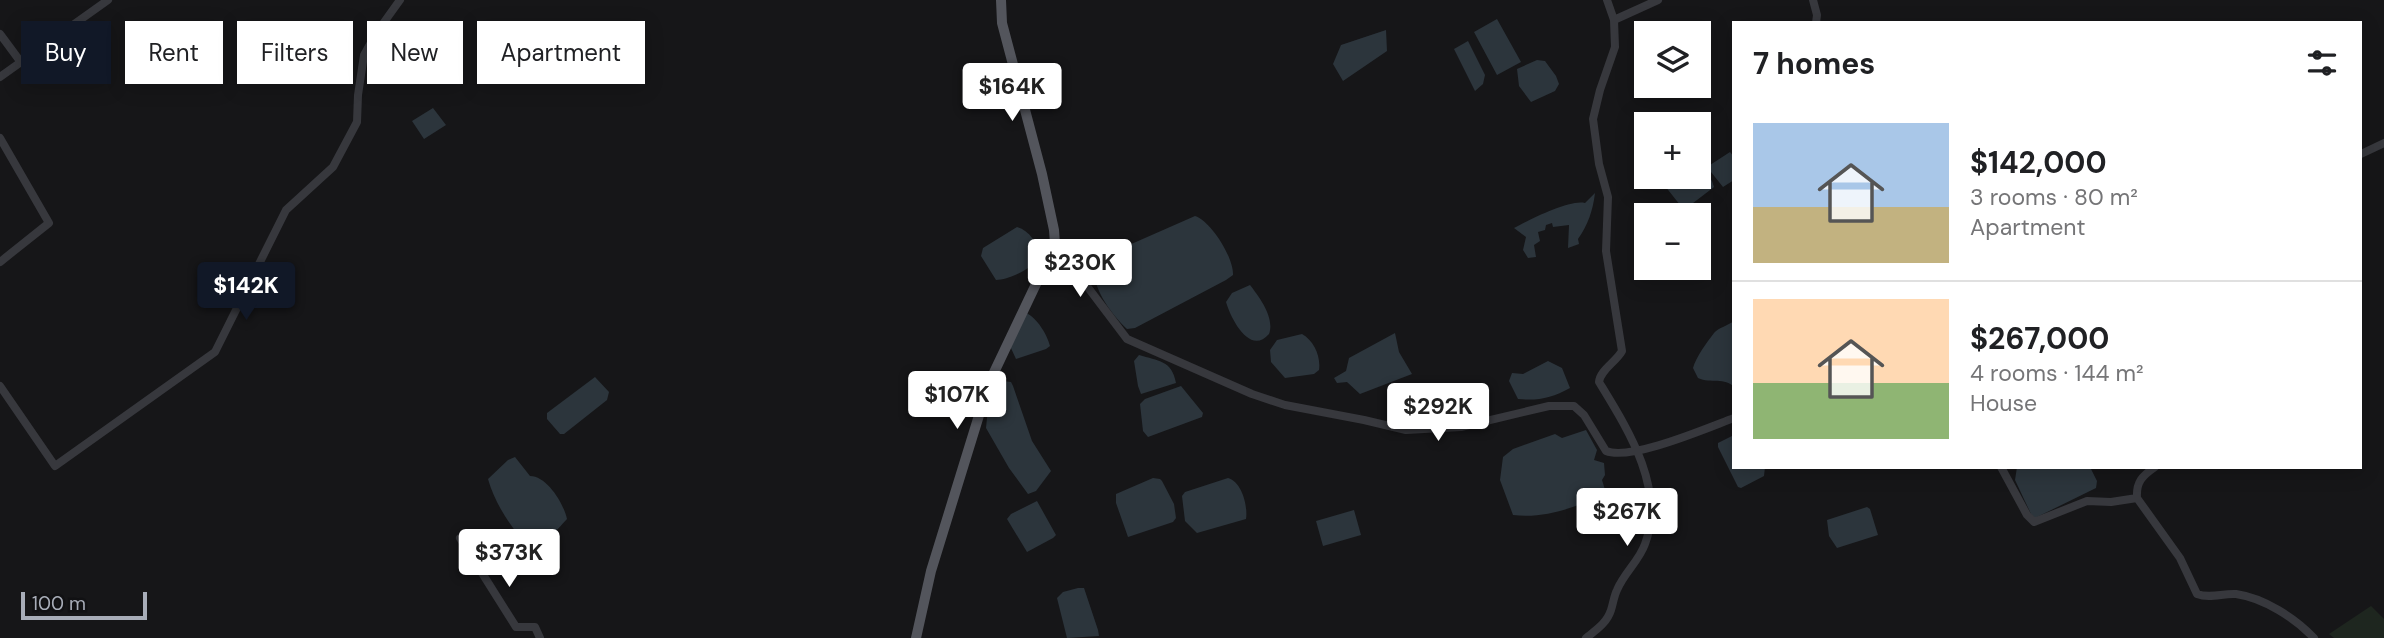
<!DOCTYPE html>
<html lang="en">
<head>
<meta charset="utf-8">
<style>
	body { margin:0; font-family:"DM Sans",sans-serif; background:#f2f2f2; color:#202124; height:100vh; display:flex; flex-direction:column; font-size:26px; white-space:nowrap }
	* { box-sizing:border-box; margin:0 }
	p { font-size:23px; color:#757577 }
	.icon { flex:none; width:38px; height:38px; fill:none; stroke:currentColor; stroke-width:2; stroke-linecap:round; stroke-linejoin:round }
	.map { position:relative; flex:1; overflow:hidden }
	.panel { position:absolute; left:1732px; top:21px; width:630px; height:448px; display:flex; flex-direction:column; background:#fff; border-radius:0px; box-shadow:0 4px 18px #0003 }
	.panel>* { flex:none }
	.guide { position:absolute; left:21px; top:21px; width:665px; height:63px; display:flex; gap:14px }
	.tools { position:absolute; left:1634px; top:21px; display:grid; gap:14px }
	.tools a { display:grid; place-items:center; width:77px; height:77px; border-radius:0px; background:#fff; box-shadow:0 4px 18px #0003; font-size:35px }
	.scale { position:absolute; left:21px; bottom:18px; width:126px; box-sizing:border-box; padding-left:7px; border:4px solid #a8adb8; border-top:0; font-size:19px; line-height:24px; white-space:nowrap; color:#a8adb8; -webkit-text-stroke:5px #111113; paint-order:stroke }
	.price { position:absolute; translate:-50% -60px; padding:0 16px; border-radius:7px; background:#fff; color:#222; font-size:23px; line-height:46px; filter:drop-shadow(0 2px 4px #0008) }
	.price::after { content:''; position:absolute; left:50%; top:42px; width:21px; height:16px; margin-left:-10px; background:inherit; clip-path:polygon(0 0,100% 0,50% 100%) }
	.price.on { background:#111827; color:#fff }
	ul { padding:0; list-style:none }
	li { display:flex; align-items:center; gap:21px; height:175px; padding:0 21px }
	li+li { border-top:2px solid #e0e0e0 }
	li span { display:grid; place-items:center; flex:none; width:196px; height:140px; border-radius:0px; color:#555 }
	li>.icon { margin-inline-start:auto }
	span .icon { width:84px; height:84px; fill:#fffc; stroke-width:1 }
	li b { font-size:30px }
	h2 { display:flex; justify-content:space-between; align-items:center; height:84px; padding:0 21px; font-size:30px }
	.pill { padding:0 24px; border-radius:0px; background:#fff; box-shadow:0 4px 18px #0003; font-size:24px; line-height:63px }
	.pill.on { background:#111827; color:#fff }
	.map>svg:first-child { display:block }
</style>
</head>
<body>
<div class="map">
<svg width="2384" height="638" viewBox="0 0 2384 638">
	<rect width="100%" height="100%" fill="#161618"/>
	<path fill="#1e261f" d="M2371,606L2384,619V638H2334L2329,634Z"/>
	<path fill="#2c353c" d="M1497,19L1521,62L1497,75L1474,32Z
		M1386,30L1387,51L1343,81L1333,64L1341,45Z
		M1468,41L1485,75L1483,84L1475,91L1454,49Z
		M1537,60L1545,61L1556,76L1559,84L1555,91L1531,102L1519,86L1517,69Z
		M433,108L446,125L424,139L412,121Z
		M1730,152L1734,157V180L1723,187L1711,172L1710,165Z
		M1699,163L1712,181L1714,187L1684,210L1665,186V182L1671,177H1699Z
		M1595,193C1593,210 1588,225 1578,239L1579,244L1568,248L1569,225L1553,227L1552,223L1546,225L1545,230L1538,232L1540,241L1534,245L1536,257L1528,258L1523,250L1526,237L1514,228C1529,220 1570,199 1585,203Z
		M1195,216C1211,221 1234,258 1233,275L1226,280L1135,328L1127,329C1112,315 1090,286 1095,265L1120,249Z
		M1017,227C1031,231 1038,245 1039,258C1031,269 1009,280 996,280L981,256L983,248Z
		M1250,285C1260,298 1275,318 1269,334C1250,356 1231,319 1226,302L1232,293Z
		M1026,313C1037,318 1047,334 1050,346L1046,349L1016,359L1010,346Z
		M1734,321V387C1725,377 1711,384 1698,378L1693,368C1696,357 1707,342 1714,333C1718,328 1729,325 1734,321Z
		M1395,333L1399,352L1412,374L1360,394L1347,382L1337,383L1334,378L1346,371L1349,358Z
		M1302,334C1314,341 1321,356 1319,370L1314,374L1285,378L1271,362L1270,350L1277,340Z
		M1139,355C1158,361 1172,360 1176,383L1141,394L1138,386L1134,361Z
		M1548,361L1562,368L1570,388C1552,398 1538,401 1518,399L1509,381L1512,373L1523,374Z
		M595,377L609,392L607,400L564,434H560L547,419V413Z
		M1003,381L1011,382L1013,386L1032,441L1051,471L1036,491L1028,494L1009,468L986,428L988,408L995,387Z
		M1181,386L1203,413L1202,417L1148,437L1143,431L1140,404L1145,399Z
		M1586,430L1597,450L1594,460L1604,463L1605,475L1602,480L1606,493C1577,507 1545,519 1513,515L1500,480L1503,457L1513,449L1555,434L1562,438Z
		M1734,435V467H1765L1764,476L1741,488L1738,487L1718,447V443Z
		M515,457L530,476C547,476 564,504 567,519C556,531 544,546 527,546C511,527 495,504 488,479L508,460Z
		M2017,467H2090L2097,481L2096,488L2035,518L2031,514L2015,480Z
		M1153,478L1160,479L1162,481L1174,504L1176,518L1173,522L1128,537L1116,503V494Z
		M1228,478C1242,482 1248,506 1246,519L1197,533L1185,521L1182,496L1185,492Z
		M1037,501L1056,535L1053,538L1027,552L1007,519L1011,514Z
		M1867,507L1870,509L1878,535L1837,548L1829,536L1827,520Z
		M1354,510L1361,535L1323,546L1316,521Z
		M1078,588H1084L1098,630L1099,636L1067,638L1057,598L1063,592Z"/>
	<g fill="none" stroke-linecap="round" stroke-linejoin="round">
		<path stroke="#37383d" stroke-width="8" d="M1607,0L1614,20L1658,0
			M1813,0L1817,15L1816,23
			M0,34L20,61
			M0,77L108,0
			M0,138L49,223L0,262
			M2361,154L2384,143
			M1055,244L1127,339L1252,394L1285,405L1364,420L1406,430L1461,427L1549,406H1574L1584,415L1606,451C1631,461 1707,428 1734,418
			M0,386L55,466L215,352L286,210L333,167L357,122L358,95L364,55L377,32L400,0
			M2001,467L2027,515L2034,522L2087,501L2111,502L2137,498L2180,558L2197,594C2210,599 2223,593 2236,594C2264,598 2295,618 2314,638
			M2137,498C2136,482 2142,476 2155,467
			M460,538L516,627H535L540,638
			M1586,638C1596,630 1607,623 1611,610C1613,604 1614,596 1617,590C1624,573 1639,561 1645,544C1666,488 1627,428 1599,382C1600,370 1616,362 1622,351L1606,251L1608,197L1599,164L1593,119L1600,90L1615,47L1614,20"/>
		<path stroke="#53555c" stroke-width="10" d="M916,638L931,571L989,383L1055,244L1054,230L1042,174L1002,23L1001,0"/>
	</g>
</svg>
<div class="tools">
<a><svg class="icon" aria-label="layers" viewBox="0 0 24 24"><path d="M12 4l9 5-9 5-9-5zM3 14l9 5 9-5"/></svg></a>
<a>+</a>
<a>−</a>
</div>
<div class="scale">100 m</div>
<b class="price" style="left:1012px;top:123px">$164K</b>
<b class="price" style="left:1080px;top:299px">$230K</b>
<b class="price on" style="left:246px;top:322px">$142K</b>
<b class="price" style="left:957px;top:431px">$107K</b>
<b class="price" style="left:1438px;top:443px">$292K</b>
<b class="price" style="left:1627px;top:548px">$267K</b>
<b class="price" style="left:509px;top:589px">$373K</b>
<div class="guide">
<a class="pill on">Buy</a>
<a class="pill">Rent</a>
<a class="pill">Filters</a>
<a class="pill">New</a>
<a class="pill">Apartment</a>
</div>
<section class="panel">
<h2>7 homes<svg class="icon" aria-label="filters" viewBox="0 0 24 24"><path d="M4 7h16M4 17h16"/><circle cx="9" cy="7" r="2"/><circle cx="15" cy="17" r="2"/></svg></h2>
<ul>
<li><span style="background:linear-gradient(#a9c7e8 60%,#c2b280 0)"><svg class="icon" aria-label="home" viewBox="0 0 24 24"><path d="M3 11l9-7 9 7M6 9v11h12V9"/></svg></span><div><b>$142,000</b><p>3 rooms · 80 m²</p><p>Apartment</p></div></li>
<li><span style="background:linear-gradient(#ffd9b3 60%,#8fb573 0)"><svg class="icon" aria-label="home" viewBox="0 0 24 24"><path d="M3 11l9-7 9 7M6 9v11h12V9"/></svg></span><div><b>$267,000</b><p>4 rooms · 144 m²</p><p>House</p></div></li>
</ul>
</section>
</div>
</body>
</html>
